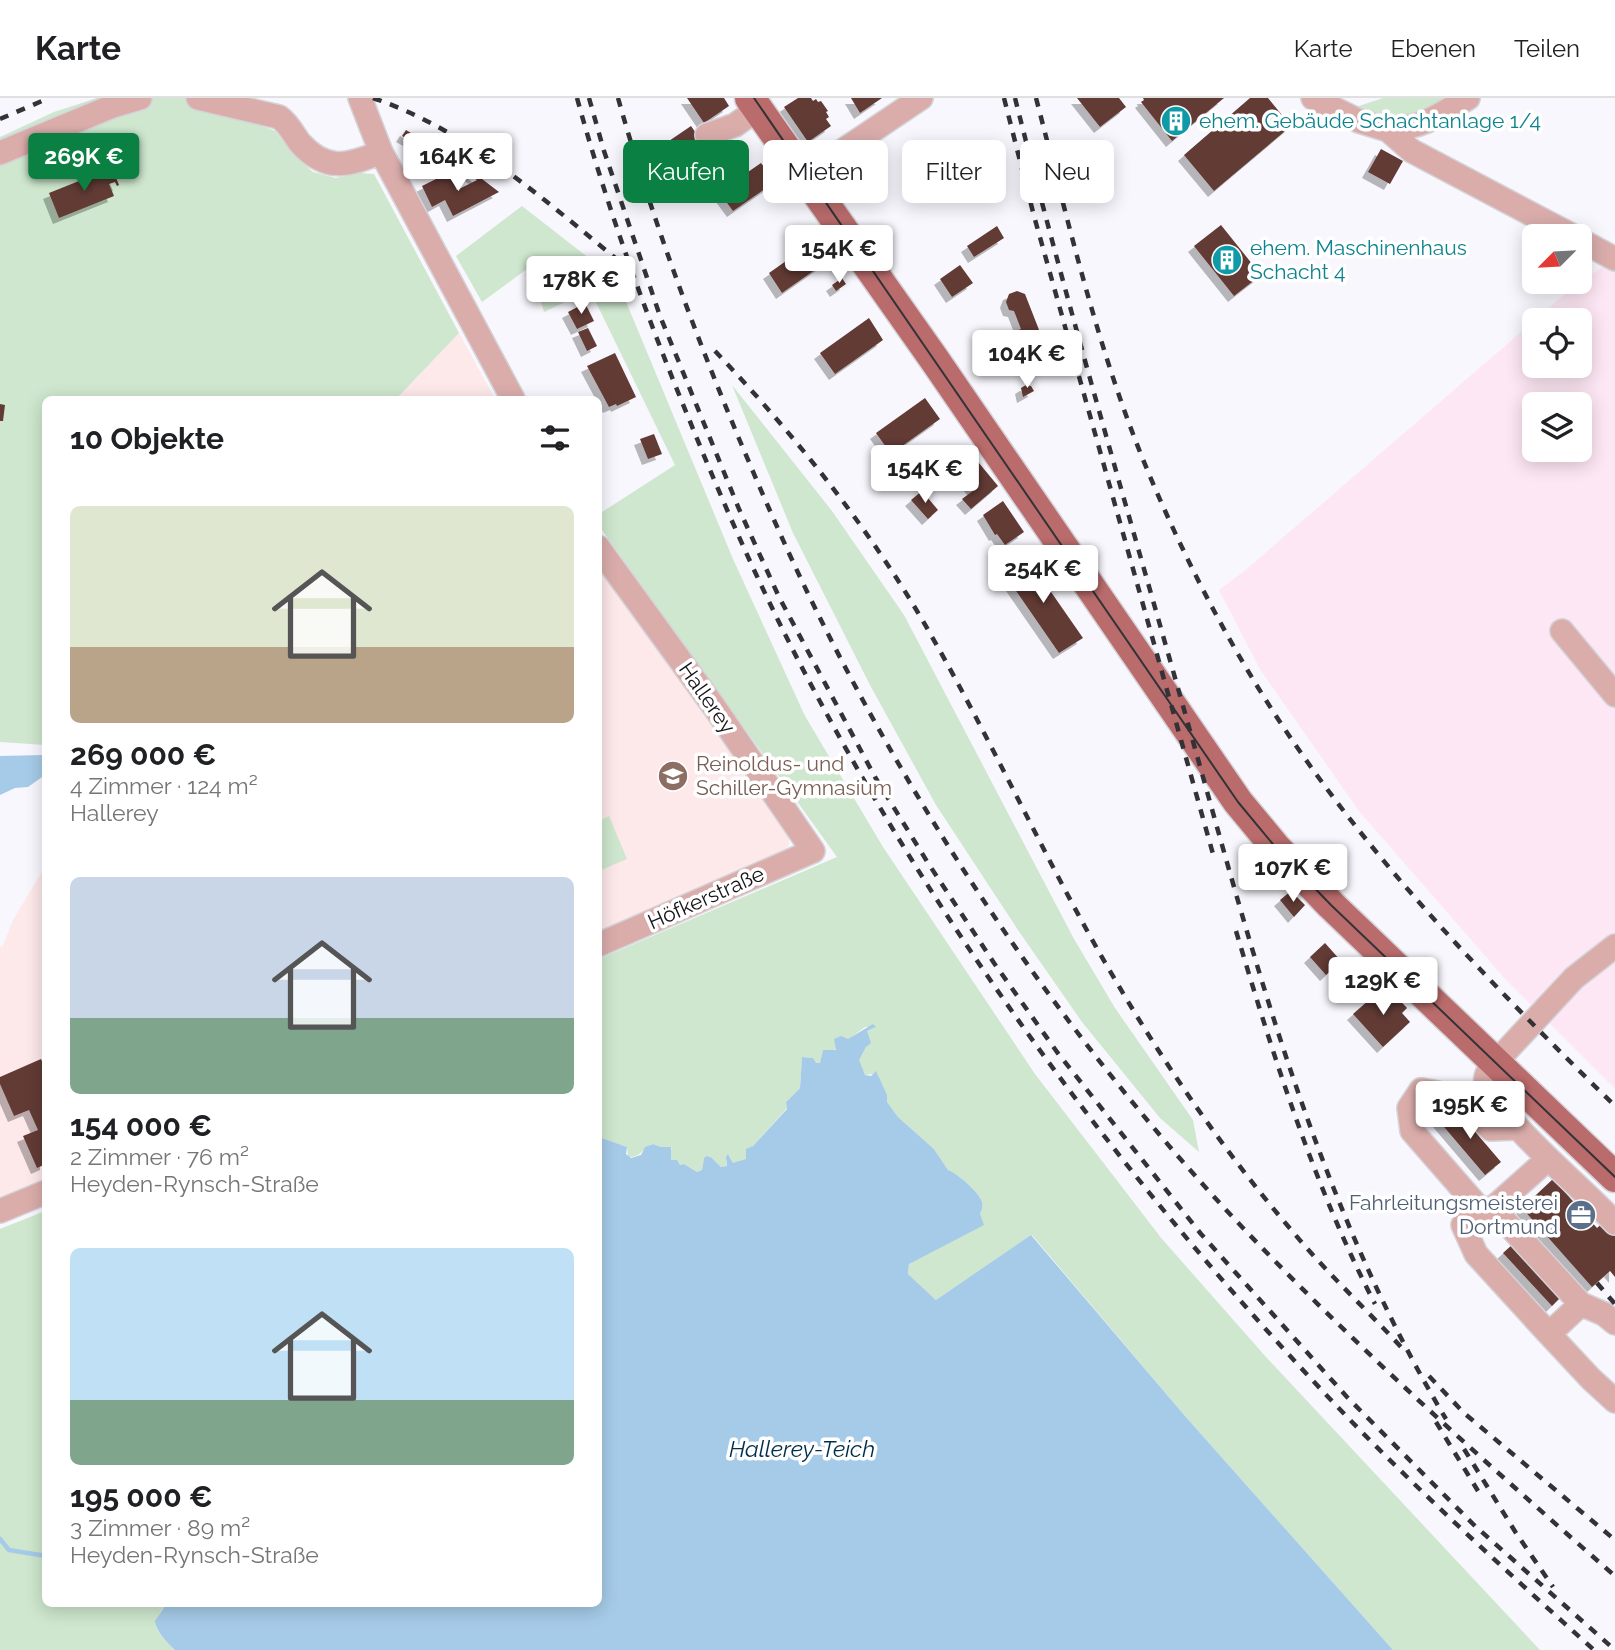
<!DOCTYPE html>
<html lang="de">
<head>
<meta charset="utf-8">
<style>
	body { margin:0; font-family:Raleway,sans-serif; background:#f2f2f2; color:#202124; height:100vh; display:flex; flex-direction:column; font-size:26px; white-space:nowrap }
	* { box-sizing:border-box; margin:0 }
	p { font-size:23px; color:#757577 }
	.icon { flex:none; width:38px; height:38px; fill:none; stroke:currentColor; stroke-width:2; stroke-linecap:round; stroke-linejoin:round }
	.map { position:relative; flex:1; overflow:hidden }
	.side { position:absolute; left:42px; top:298px; width:560px; height:1211px; display:flex; flex-direction:column; background:#fff; border-radius:10px; box-shadow:0 4px 18px #0003 }
	.side>* { flex:none }
	.banner { position:absolute; left:623px; top:42px; width:665px; height:63px; display:flex; gap:14px }
	.needle { width:46px; rotate:246deg }
	.tools { position:absolute; left:1522px; top:126px; display:grid; gap:14px }
	.tools a { display:grid; place-items:center; width:70px; height:70px; border-radius:10px; background:#fff; box-shadow:0 4px 18px #0003; font-size:35px }
	.price { position:absolute; translate:-50% -60px; padding:0 16px; border-radius:7px; background:#fff; color:#222; font-size:23px; line-height:46px; filter:drop-shadow(0 2px 4px #0008) }
	.price::after { content:''; position:absolute; left:50%; top:42px; width:21px; height:16px; margin-left:-10px; background:inherit; clip-path:polygon(0 0,100% 0,50% 100%) }
	.price.current { background:#0b8043; color:#fff }
	ul { padding:0; list-style:none }
	li { display:grid; align-content:center; gap:14px; height:371px; padding:0 28px }
	li span { display:grid; place-items:center; height:217px; border-radius:10px; color:#555 }
	li>.icon { margin-inline-start:auto }
	span .icon { width:126px; height:126px; fill:#fffc; stroke-width:1 }
	li b { font-size:30px }
	h2 { display:flex; justify-content:space-between; align-items:center; height:84px; padding:0 28px; font-size:30px }
	.tag { padding:0 24px; border-radius:10px; background:#fff; box-shadow:0 4px 18px #0003; font-size:24px; line-height:63px }
	.tag.current { background:#0b8043; color:#fff }
	header { display:flex; align-items:center; gap:42px; box-sizing:border-box; height:98px; padding:0 35px; background:#fff; border-bottom:2px solid #e0e0e0 }
	header strong { font-size:33px }
	nav { display:flex; gap:38px; margin-inline-start:auto; font-size:24px }
	.map>svg:first-child { display:block }
</style>
</head>
<body>
<header>
<strong>Karte</strong>
<nav><a>Karte</a><a>Ebenen</a><a>Teilen</a></nav>
</header>
<div class="map">
<svg width="1615" height="1552" viewBox="0 0 1615 1552">
	<defs>
		<filter id="shadow"><feDropShadow dx="-6" dy="6" stdDeviation="0" flood-color="#0004"/></filter>
	</defs>
	<rect width="100%" height="100%" fill="#f8f7fd"/>
	<path fill="#fde7f4" fill-rule="evenodd" d="M1615,161V991L1506,882L1359,713L1261,573L1219,492L1242,475L1579,184ZM1535,222H1580V268H1535ZM1535,306H1580V352H1535Z"/>
	<path fill="#fde8ea" d="M459,235L495,301H396Z
		M598,468L789,735V747L781,757L598,835Z
		M45,769V1081L0,1100V847L2,850L13,822Z"/>
	<path fill="#cee7ce" d="M97,0H256L260,27L275,33L293,56L313,74L336,80L360,75L374,76L459,235L396,301H46L45,647L0,644V39L54,14Z
		M1383,0H1442L1444,2C1412,22 1393,25 1358,11L1359,8Z
		M522,108L617,182L733,461L805,618L883,749L1035,976L1162,1141L1266,1259L1540,1552H1393L1185,1318L1032,1137L936,1202L908,1176L909,1166L980,1116C982,1111 983,1109 982,1104C980,1095 957,1075 948,1072L934,1051L898,1019L887,1004L873,976L865,977L858,962L866,949L867,933L876,929H865L833,953L823,952L820,965H816L812,960L802,959L800,990L786,1004L787,1010L753,1048L746,1061L741,1065H733L729,1057L726,1063L727,1068L721,1069L712,1060H704L702,1072L697,1074L684,1066L680,1067L676,1062H671L670,1053L672,1050L661,1049L653,1046C642,1049 642,1060 628,1059L627,1049L599,1039V861L837,759L599,428V416L675,367L590,192L544,214L531,168L482,204L456,158Z
		M732,287L832,413L904,517L1074,841L1115,910L1193,1022L1199,1054L1160,1020L1082,924L1018,832L936,707L871,589L793,435Z
		M609,718L627,761L599,773V723Z
		M45,1113L46,1505H167C149,1529 155,1532 175,1552H0V1131Z"/>
	<path fill="#a6cbe8" d="M45,657V677L28,689L15,690L0,697V658Z
		M873,926L876,929L867,933L871,945L866,949L859,962L865,977L871,978L876,973L887,997V1004L898,1019L934,1051L948,1072C957,1075 980,1095 982,1104C983,1109 982,1111 980,1116L984,1127L909,1166L908,1176L936,1202L1031,1137L1185,1318L1393,1552H175C167,1544 156,1534 155,1523L167,1505H598L599,1039L627,1049L626,1056L631,1060L641,1057L645,1049L653,1046L661,1049H671V1062H677L680,1067L684,1066L697,1074L702,1072L704,1060L707,1058L712,1060L721,1069L727,1068L726,1059L728,1056L733,1065L746,1061V1051L753,1048L787,1011L786,1004L800,990L802,959L813,960L816,965H820L823,952H836L834,941L841,938L848,941Z"/>
	<g fill="none" stroke-linecap="round" stroke-linejoin="round">
		<path stroke="#a6cbe8" stroke-width="4.5" d="M0,1441L9,1452L46,1458"/>
	</g>
	<path fill="#623a35" filter="url(#shadow)" d="M687,0H724L729,8L704,25Z
		M798,0H811L813,3L816,1L818,4L821,3L828,13L826,14L829,19L826,21L831,28L808,44L784,9Z
		M851,0H882L860,15Z
		M1077,0H1119L1126,9L1100,29Z
		M1143,0H1224L1172,43L1141,4L1144,2Z
		M1250,0H1268L1291,28L1214,93L1184,57Z
		M691,28L718,67L689,88L675,56L666,45Z
		M406,32L433,48L450,58L434,66L418,47L402,38Z
		M61,44L66,56L48,63L43,51Z
		M1381,51L1403,63L1390,86L1368,74Z
		M761,65L775,84L733,113L719,94Z
		M111,67L119,87L117,88L115,84L109,86L114,98L59,120L49,95L104,73V70Z
		M469,71L499,94L453,118L445,102L432,109L422,88L448,75L457,92L477,82L467,74Z
		M1221,127L1261,177L1234,198L1194,148Z
		M997,128L1004,140L974,159L967,148Z
		M816,142L829,162L782,195L769,175Z
		M960,167L973,185L952,199L940,181Z
		M842,180L846,186L836,193L832,187Z
		M1017,193L1025,196L1041,237L1036,248L1033,249L1024,247L1020,243L1018,232L1021,231L1014,213L1009,212L1006,204L1009,196Z
		M585,205L594,223L577,231L568,214Z
		M869,220L883,242L835,276L820,255Z
		M588,230L597,248L587,253L578,234Z
		M615,255L636,299L617,308L616,306L609,309L587,268Z
		M1026,287L1031,288L1034,293L1023,299L1021,290Z
		M925,300L940,321L891,356L876,335Z
		M0,306L5,307L3,323H0Z
		M654,336L662,356L648,361L640,341Z
		M974,359L998,388L971,411L962,401L974,392L958,373Z
		M922,393L938,412L928,421L911,402Z
		M1003,403L1024,434L1005,447L997,436L995,437L983,417Z
		M1026,458L1083,540L1059,555L1003,474Z
		M1291,793L1305,807L1294,819L1280,802Z
		M1325,845L1341,863L1326,877L1310,859Z
		M1391,893L1407,910L1402,915L1410,924L1383,949L1353,916L1369,902L1371,905L1370,901L1376,895H1382L1385,898Z
		M41,961L46,972V1066L37,1070L23,1038L38,1032L29,1012L14,1018L0,986V979Z
		M1454,1009L1501,1064L1485,1077L1439,1023Z
		M1553,1081L1597,1130L1604,1124L1615,1137V1179L1610,1173L1592,1189L1522,1110Z
		M1513,1146L1561,1199L1552,1208L1503,1155Z"/>
	<g fill="none" stroke-linecap="round" stroke-linejoin="round">
		<g stroke="#d4d3d8" stroke-width="26">
			<path id="minor" d="M198,0L279,19C289,26 293,36 300,45C326,74 348,68 381,54
				M360,0L381,54L513,301
				M1313,0L1359,23L1388,32L1412,53L1573,138
				M1388,32C1424,29 1438,18 1468,0
				M707,37L735,27L758,11
				M0,55L113,8L140,0
				M805,78L921,0
				M1580,142L1615,161
				M598,449L715,610L813,753L598,847
				M1562,533L1615,597
				M1615,848L1574,880L1496,964C1489,971 1484,977 1486,987C1490,1001 1501,1012 1511,1022C1543,1059 1582,1090 1615,1125
				M1493,1110L1581,1206L1549,1236L1476,1156L1463,1127L1480,1111L1493,1110L1547,1062
				M1480,1111L1412,1033L1409,1010L1421,992C1458,997 1465,1005 1491,1031L1517,1030
				M0,1113L46,1094
				M1581,1206L1604,1216L1615,1225
				M1549,1236L1591,1281L1615,1303"/>
		</g>
		<g stroke="#d4d3d8" stroke-width="33">
			<path id="major" d="M750,0L934,261L1238,704L1277,751L1331,807L1615,1079"/>
		</g>
		<use href="#minor" stroke="#daadab" stroke-width="23"/>
		<use href="#major" stroke="#ba6c6c" stroke-width="30"/>
		<path stroke="#333237" stroke-width="2" d="M754,0L1238,704L1277,751L1331,807L1615,1079"/>
		<path stroke="#333237" stroke-width="4.5" stroke-dasharray="9 9" stroke-linecap="butt" d="M373,0C467,32 543,101 619,163
			M577,0C607,109 646,217 689,321C727,415 768,507 816,596C958,862 1144,1108 1353,1325C1430,1404 1512,1478 1594,1552
			M589,0L604,53L660,218L739,411L779,499L875,679L928,765L994,865L1057,954L1201,1136L1347,1299L1475,1428L1615,1552
			M618,0C651,117 693,231 740,343C765,402 790,460 819,518C929,739 1073,950 1243,1130C1360,1253 1487,1366 1615,1478
			M1004,0L1034,118L1213,756
			M1015,0C1070,219 1135,437 1196,654C1260,883 1323,1116 1446,1321
			M1036,0C1069,126 1098,255 1149,376C1190,473 1239,566 1299,652C1390,783 1502,897 1615,1008
			M0,21L49,0
			M715,253C789,331 858,416 914,508C987,630 1044,762 1117,885C1168,972 1227,1057 1293,1134C1327,1175 1366,1211 1402,1250
			M1236,833C1274,960 1314,1088 1375,1206
			M1597,1185L1615,1206
			M1429,1278L1464,1315L1615,1442
			M1436,1324L1478,1393
			M1464,1351L1516,1435L1553,1489"/>
	</g>
	<defs>
		<g id="building-disc" transform="scale(1.575)"><circle r="9.5" fill="#0f9aa8" stroke="#fff"/><path d="M-4-6H4V6H1V3H-1V6H-4ZM-2.5-4.3h1.7v1.8h-1.7ZM.8-4.3h1.7v1.8H.8ZM-2.5-1h1.7V.8h-1.7ZM.8-1h1.7V.8H.8Z" fill="#fff"/></g>
		<g id="school-disc" transform="scale(1.575)"><circle r="9.5" fill="#8d6e63" stroke="#fff"/><path d="M0-5L7-2L0 1L-7-2ZM-4 1L0 2.5L4 1V4Q0 6-4 4Z" fill="#fff"/></g>
		<g id="office-disc" transform="scale(1.575)"><circle r="9.5" fill="#5c6f8a" stroke="#fff"/><path d="M-6-3h4V-5.5h4V-3h4V5H-6ZM-1-4.5V-3h2v-1.5ZM-6 0V1H6V0Z" fill="#fff"/></g>
	</defs>
	<g fill-rule="evenodd">
		<use href="#building-disc" x="1176" y="23"/>
		<use href="#building-disc" x="1227" y="162"/>
		<use href="#school-disc" x="673" y="678"/>
		<use href="#office-disc" x="1581" y="1117"/>
	</g>
	<g text-anchor="middle" stroke-width="7" stroke-linejoin="round" paint-order="stroke">
		<g font-size="21" fill="#0d838f" stroke="#fff" text-anchor="start">
			<text x="1199" y="30">ehem. Gebäude Schachtanlage 1/4</text>
			<text x="1250" y="157">ehem. Maschinenhaus<tspan x="1250" dy="24">Schacht 4</tspan></text>
		</g>
		<g font-size="21" fill="#141318" stroke="#fff">
			<text transform="translate(707 600) rotate(55)" y="7">Hallerey</text>
			<text transform="translate(706 800) rotate(-24)" y="7">Höfkerstraße</text>
		</g>
		<g font-size="21" fill="#785e54" stroke="#fff" text-anchor="start">
			<text x="696" y="673">Reinoldus- und<tspan x="696" dy="24">Schiller-Gymnasium</tspan></text>
		</g>
		<g font-size="21" fill="#4e5e75" stroke="#fff" text-anchor="end">
			<text x="1558" y="1112">Fahrleitungsmeisterei<tspan x="1558" dy="24">Dortmund</tspan></text>
		</g>
		<g font-size="23" font-style="italic" fill="#002f4b" stroke="#fff">
			<text x="802" y="1359">Hallerey-Teich</text>
		</g>
	</g>
</svg>
<div class="tools">
<a><svg class="needle" viewBox="-14 -14 28 28"><path d="M0-13l5 13h-10z" fill="#e53935"/><path d="M0 13l5-13h-10z" fill="#757577"/></svg></a>
<a><svg class="icon" aria-label="locate" viewBox="0 0 24 24"><circle cx="12" cy="12" r="6"/><path d="M12 2v4M12 18v4M2 12h4M18 12h4"/></svg></a>
<a><svg class="icon" aria-label="layers" viewBox="0 0 24 24"><path d="M12 4l9 5-9 5-9-5zM3 14l9 5 9-5"/></svg></a>
</div>
<b class="price current" style="left:84px;top:95px">269K €</b>
<b class="price" style="left:458px;top:95px">164K €</b>
<b class="price" style="left:839px;top:187px">154K €</b>
<b class="price" style="left:581px;top:218px">178K €</b>
<b class="price" style="left:1027px;top:292px">104K €</b>
<b class="price" style="left:925px;top:407px">154K €</b>
<b class="price" style="left:1043px;top:507px">254K €</b>
<b class="price" style="left:1293px;top:806px">107K €</b>
<b class="price" style="left:1383px;top:919px">129K €</b>
<b class="price" style="left:1470px;top:1043px">195K €</b>
<div class="banner">
<a class="tag current">Kaufen</a>
<a class="tag">Mieten</a>
<a class="tag">Filter</a>
<a class="tag">Neu</a>
</div>
<section class="side">
<h2>10 Objekte<svg class="icon" aria-label="filters" viewBox="0 0 24 24"><path d="M4 7h16M4 17h16"/><circle cx="9" cy="7" r="2"/><circle cx="15" cy="17" r="2"/></svg></h2>
<ul>
<li><span style="background:linear-gradient(#dfe7d0 65%,#b9a48a 0)"><svg class="icon" aria-label="home" viewBox="0 0 24 24"><path d="M3 11l9-7 9 7M6 9v11h12V9"/></svg></span><div><b>269 000 €</b><p>4 Zimmer · 124 m²</p><p>Hallerey</p></div></li>
<li><span style="background:linear-gradient(#c9d6e8 65%,#7fa58c 0)"><svg class="icon" aria-label="home" viewBox="0 0 24 24"><path d="M3 11l9-7 9 7M6 9v11h12V9"/></svg></span><div><b>154 000 €</b><p>2 Zimmer · 76 m²</p><p>Heyden-Rynsch-Straße</p></div></li>
<li><span style="background:linear-gradient(#bfe0f5 70%,#7fa58c 0)"><svg class="icon" aria-label="home" viewBox="0 0 24 24"><path d="M3 11l9-7 9 7M6 9v11h12V9"/></svg></span><div><b>195 000 €</b><p>3 Zimmer · 89 m²</p><p>Heyden-Rynsch-Straße</p></div></li>
</ul>
</section>
</div>
</body>
</html>
